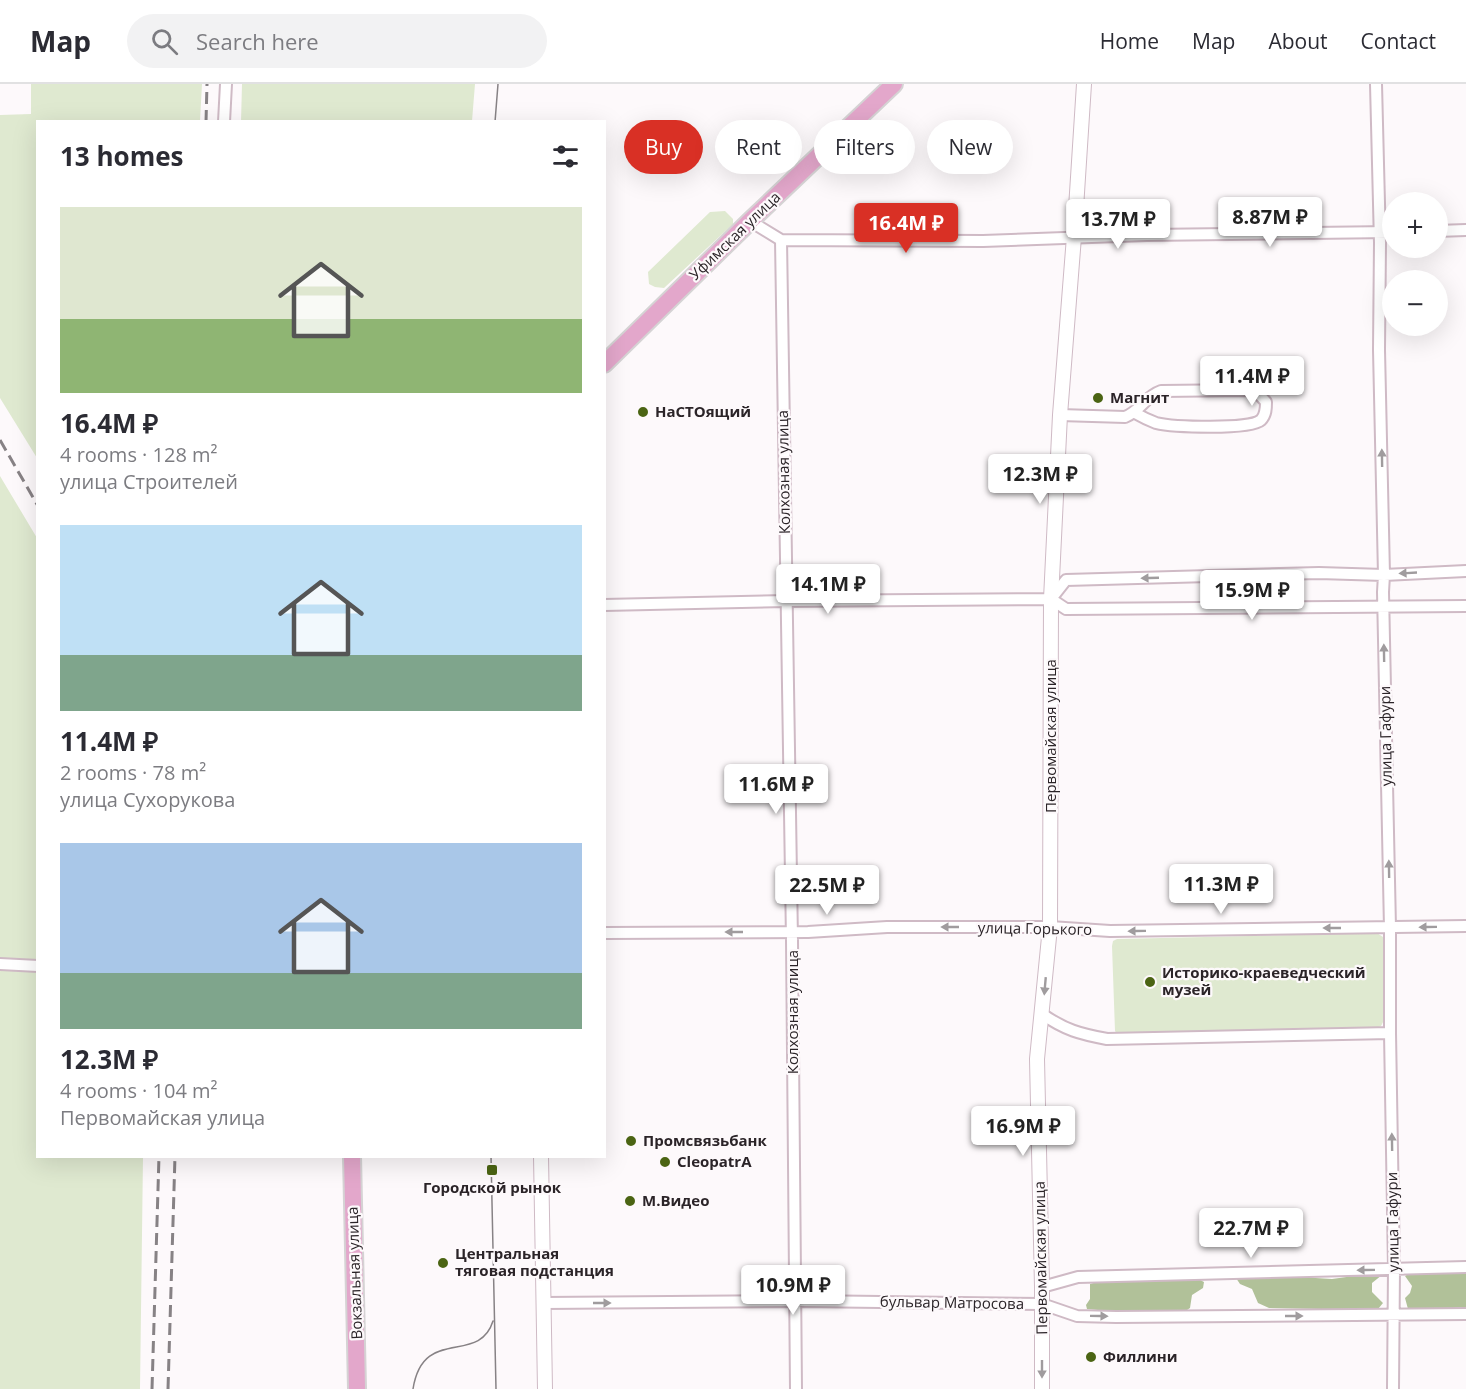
<!DOCTYPE html>
<html lang="en">
<head>
<meta charset="utf-8">
<style>
	body { margin:0; font-family:"Open Sans",sans-serif; background:#f2f2f3; color:#2b2b33; height:100vh; display:flex; flex-direction:column; font-size:22px; white-space:nowrap }
	* { box-sizing:border-box; margin:0 }
	p { font-size:20px; color:#7c7c81 }
	.icon { flex:none; width:33px; height:33px; fill:none; stroke:currentColor; stroke-width:2; stroke-linecap:round; stroke-linejoin:round }
	.map { position:relative; flex:1; overflow:hidden }
	.sheet { position:absolute; left:36px; top:36px; width:570px; height:1038px; display:flex; flex-direction:column; background:#fff; border-radius:0px; box-shadow:0 6px 24px #0002 }
	.sheet>* { flex:none }
	.banner { position:absolute; left:624px; top:36px; width:570px; height:54px; display:flex; gap:12px }
	.tools { position:absolute; left:1382px; top:108px; display:grid; gap:12px }
	.tools a { display:grid; place-items:center; width:66px; height:66px; border-radius:50%; background:#fff; box-shadow:0 6px 24px #0002; font-size:30px }
	.price { position:absolute; translate:-50% -51px; padding:0 14px; border-radius:6px; background:#fff; color:#222; font-size:20px; line-height:39px; filter:drop-shadow(0 2px 3px #0008) }
	.price::after { content:''; position:absolute; left:50%; top:36px; width:18px; height:14px; margin-left:-9px; background:inherit; clip-path:polygon(0 0,100% 0,50% 100%) }
	.price.on { background:#d93025; color:#fff }
	ul { padding:0; list-style:none }
	li { display:grid; align-content:center; gap:12px; height:318px; padding:0 24px }
	li span { display:grid; place-items:center; height:186px; border-radius:0px; color:#555 }
	li>.icon { margin-inline-start:auto }
	span .icon { width:108px; height:108px; fill:#fffc; stroke-width:1 }
	li b { font-size:26px }
	h2 { display:flex; justify-content:space-between; align-items:center; height:72px; padding:0 24px; font-size:26px }
	.pill { padding:0 21px; border-radius:27px; background:#fff; box-shadow:0 6px 24px #0002; font-size:21px; line-height:54px }
	.pill.on { background:#d93025; color:#fff }
	header { display:flex; align-items:center; gap:36px; box-sizing:border-box; height:84px; padding:0 30px; background:#fff; border-bottom:2px solid #e1e1e2 }
	header strong { font-size:28px }
	nav { display:flex; gap:33px; margin-inline-start:auto; font-size:21px }
	.search { width:420px; height:54px; background:#f2f2f3; display:flex; align-items:center; gap:15px; box-sizing:border-box; padding:0 21px; border-radius:33px; color:#7c7c81; font-size:22px }
	.map>svg:first-child { display:block }
</style>
</head>
<body>
<header>
<strong>Map</strong>
<div class="search"><svg class="icon" aria-label="search" viewBox="0 0 24 24"><circle cx="10" cy="10" r="6"/><path d="M15 15l6 6"/></svg>Search here</div>
<nav><a>Home</a><a>Map</a><a>About</a><a>Contact</a></nav>
</header>
<div class="map">
<svg width="1466" height="1305" viewBox="0 0 1466 1305">
	<rect width="100%" height="100%" fill="#fdf9fb"/>
	<path fill="#dfe9d0" d="M31,0H202L200,37L38,38L37,374L0,314V31L31,30Z
		M242,0H475L472,37L241,38Z
		M725,127L733,135V140L664,204L655,203L649,200L648,188L710,128Z
		M0,392L37,454L38,1072L143,1073L140,1305H0Z
		M1377,849L1386,855L1384,936L1381,942L1375,945L1119,952L1115,947L1112,862L1113,857L1117,855Z"/>
	<path fill="#b1c199" d="M1466,1185V1223L1413,1227L1408,1225L1405,1214L1410,1209L1412,1202L1405,1192L1410,1189Z
		M1375,1189L1382,1191L1372,1199V1208L1383,1219L1378,1225L1373,1226L1269,1224L1258,1219L1252,1205L1240,1200L1236,1194V1193L1267,1191L1332,1195Z
		M1150,1195H1198L1204,1198L1203,1204L1192,1211L1190,1224L1184,1228L1154,1226L1119,1228L1087,1225L1086,1221L1090,1215V1200L1100,1197Z"/>
	<g fill="none" stroke-linecap="round" stroke-linejoin="round">
		<g stroke="#cfbac5" stroke-width="14">
			<path id="minor" d="M1376,0L1380,159L1379,266L1384,491L1383,508L1390,844V949L1394,1185L1393,1305
				M224,38L226,0
				M750,137L781,156L983,157L1147,151L1392,148
				M1437,147L1466,146
				M781,156L792,856L796,1305
				M1060,331L1125,333C1141,327 1144,313 1161,307L1246,306L1256,307L1266,318C1266,324 1266,331 1261,336C1250,346 1172,343 1156,339C1148,336 1142,333 1135,329
				M1051,515L1066,496L1319,489L1384,491L1466,487
				M604,521L787,517L1051,515L1066,525L1466,522
				M604,849L808,848L887,843H1050L1110,847L1466,842
				M0,880L38,882
				M1042,930C1065,946 1080,950 1107,955L1390,949
				M1042,1203L1078,1193L1466,1183
				M544,1219L802,1217L1042,1220L1077,1232L1116,1233L1466,1230"/>
		</g>
		<g stroke="#cfbac5" stroke-width="16">
			<path id="tertiary" d="M541,1072L545,1305
				M1042,1305V1203L1037,975L1050,843L1051,515L1060,331L1075,140L1084,0"/>
		</g>
		<g stroke="#d5d3d4" stroke-width="20">
			<path id="primary" d="M604,280L750,137L894,0
				M352,1072L357,1305"/>
		</g>
		<use href="#minor" stroke="#fff" stroke-width="10"/>
		<use href="#tertiary" stroke="#fff" stroke-width="14"/>
		<use href="#primary" stroke="#e3a7cb" stroke-width="16"/>
		<path stroke="#878285" stroke-width="1.5" d="M495,38L498,0
			M491,1072L496,1305
			M413,1305C423,1241 479,1282 493,1237"/>
		<path stroke="#878285" stroke-width="3" stroke-dasharray="12 6" stroke-linecap="butt" d="M206,38L207,0
			M0,356L38,422
			M152,1305L159,1072
			M168,1305L175,1072"/>
	</g>
	<defs><path id="oneway-solid" d="M-6-.8H1V-3.2L6.5 0L1 3.2V.8H-6Z" transform="scale(1.5)"/></defs>
	<g fill="#a09c9e">
		<use href="#oneway-solid" transform="translate(1382 374) rotate(-91)"/>
		<use href="#oneway-solid" transform="translate(1408 489) rotate(177)"/>
		<use href="#oneway-solid" transform="translate(1150 494) rotate(178)"/>
		<use href="#oneway-solid" transform="translate(1384 569) rotate(-91)"/>
		<use href="#oneway-solid" transform="translate(1389 785) rotate(-91)"/>
		<use href="#oneway-solid" transform="translate(950 843) rotate(-180)"/>
		<use href="#oneway-solid" transform="translate(1428 843) rotate(179)"/>
		<use href="#oneway-solid" transform="translate(1332 844) rotate(180)"/>
		<use href="#oneway-solid" transform="translate(1137 847) rotate(179)"/>
		<use href="#oneway-solid" transform="translate(734 848) rotate(180)"/>
		<use href="#oneway-solid" transform="translate(1045 902) rotate(95)"/>
		<use href="#oneway-solid" transform="translate(1392 1058) rotate(-91)"/>
		<use href="#oneway-solid" transform="translate(1366 1186) rotate(179)"/>
		<use href="#oneway-solid" transform="translate(602 1219)"/>
		<use href="#oneway-solid" transform="translate(1099 1232) rotate(1)"/>
		<use href="#oneway-solid" transform="translate(1294 1232)"/>
		<use href="#oneway-solid" transform="translate(1042 1285) rotate(90)"/>
	</g>
	<g fill="#4b6413" stroke="#fdf9fb" stroke-width="2">
		<circle cx="1098" cy="314" r="6"/>
		<circle cx="643" cy="328" r="6"/>
		<circle cx="1150" cy="898" r="6"/>
		<circle cx="631" cy="1057" r="6"/>
		<circle cx="665" cy="1078" r="6"/>
		<rect x="486" y="1080" width="12" height="12" rx="3"/>
		<circle cx="630" cy="1117" r="6"/>
		<circle cx="443" cy="1179" r="6"/>
		<circle cx="1091" cy="1273" r="6"/>
	</g>
	<g text-anchor="middle" stroke-width="4.5" stroke-linejoin="round" paint-order="stroke">
		<g font-size="15" fill="#2b2428" stroke="#fdf9fb">
			<text transform="translate(735 152) rotate(-44)" y="5">Уфимская улица</text>
			<text transform="translate(784 388) rotate(-91)" y="5">Колхозная улица</text>
			<text transform="translate(1051 652) rotate(-90)" y="5">Первомайская улица</text>
			<text transform="translate(1386 652) rotate(-91)" y="5">улица Гафури</text>
			<text transform="translate(1035 845) rotate(1)" y="5">улица Горького</text>
			<text transform="translate(793 928) rotate(-90)" y="5">Колхозная улица</text>
			<text transform="translate(1393 1138) rotate(-91)" y="5">улица Гафури</text>
			<text transform="translate(1041 1174) rotate(-91)" y="5">Первомайская улица</text>
			<text transform="translate(355 1189) rotate(-92)" y="5">Вокзальная улица</text>
			<text transform="translate(952 1219) rotate(1)" y="5">бульвар Матросова</text>
		</g>
		<g font-size="15" font-weight="bold" fill="#2b2428" stroke="#fdf9fb" text-anchor="start">
			<text x="1110" y="319">Магнит</text>
			<text x="655" y="333">НаСТОящий</text>
			<text x="1162" y="894">Историко-краеведческий<tspan x="1162" dy="17">музей</tspan></text>
			<text x="643" y="1062">Промсвязьбанк</text>
			<text x="677" y="1083">CleopatrA</text>
			<text x="492" y="1109" text-anchor="middle">Городской рынок</text>
			<text x="642" y="1122">М.Видео</text>
			<text x="455" y="1175">Центральная<tspan x="455" dy="17">тяговая подстанция</tspan></text>
			<text x="1103" y="1278">Филлини</text>
		</g>
	</g>
</svg>
<div class="tools">
<a>+</a>
<a>−</a>
</div>
<b class="price" style="left:1270px;top:164px">8.87M ₽</b>
<b class="price" style="left:1118px;top:166px">13.7M ₽</b>
<b class="price on" style="left:906px;top:170px">16.4M ₽</b>
<b class="price" style="left:1252px;top:323px">11.4M ₽</b>
<b class="price" style="left:1040px;top:421px">12.3M ₽</b>
<b class="price" style="left:828px;top:531px">14.1M ₽</b>
<b class="price" style="left:1252px;top:537px">15.9M ₽</b>
<b class="price" style="left:776px;top:731px">11.6M ₽</b>
<b class="price" style="left:1221px;top:831px">11.3M ₽</b>
<b class="price" style="left:827px;top:832px">22.5M ₽</b>
<b class="price" style="left:1023px;top:1073px">16.9M ₽</b>
<b class="price" style="left:1251px;top:1175px">22.7M ₽</b>
<b class="price" style="left:793px;top:1232px">10.9M ₽</b>
<div class="banner">
<a class="pill on">Buy</a>
<a class="pill">Rent</a>
<a class="pill">Filters</a>
<a class="pill">New</a>
</div>
<section class="sheet">
<h2>13 homes<svg class="icon" aria-label="filters" viewBox="0 0 24 24"><path d="M4 7h16M4 17h16"/><circle cx="9" cy="7" r="2"/><circle cx="15" cy="17" r="2"/></svg></h2>
<ul>
<li><span style="background:linear-gradient(#dfe7d0 60%,#8fb573 0)"><svg class="icon" aria-label="home" viewBox="0 0 24 24"><path d="M3 11l9-7 9 7M6 9v11h12V9"/></svg></span><div><b>16.4M ₽</b><p>4 rooms · 128 m²</p><p>улица Строителей</p></div></li>
<li><span style="background:linear-gradient(#bfe0f5 70%,#7fa58c 0)"><svg class="icon" aria-label="home" viewBox="0 0 24 24"><path d="M3 11l9-7 9 7M6 9v11h12V9"/></svg></span><div><b>11.4M ₽</b><p>2 rooms · 78 m²</p><p>улица Сухорукова</p></div></li>
<li><span style="background:linear-gradient(#a9c7e8 70%,#7fa58c 0)"><svg class="icon" aria-label="home" viewBox="0 0 24 24"><path d="M3 11l9-7 9 7M6 9v11h12V9"/></svg></span><div><b>12.3M ₽</b><p>4 rooms · 104 m²</p><p>Первомайская улица</p></div></li>
</ul>
</section>
</div>
</body>
</html>
